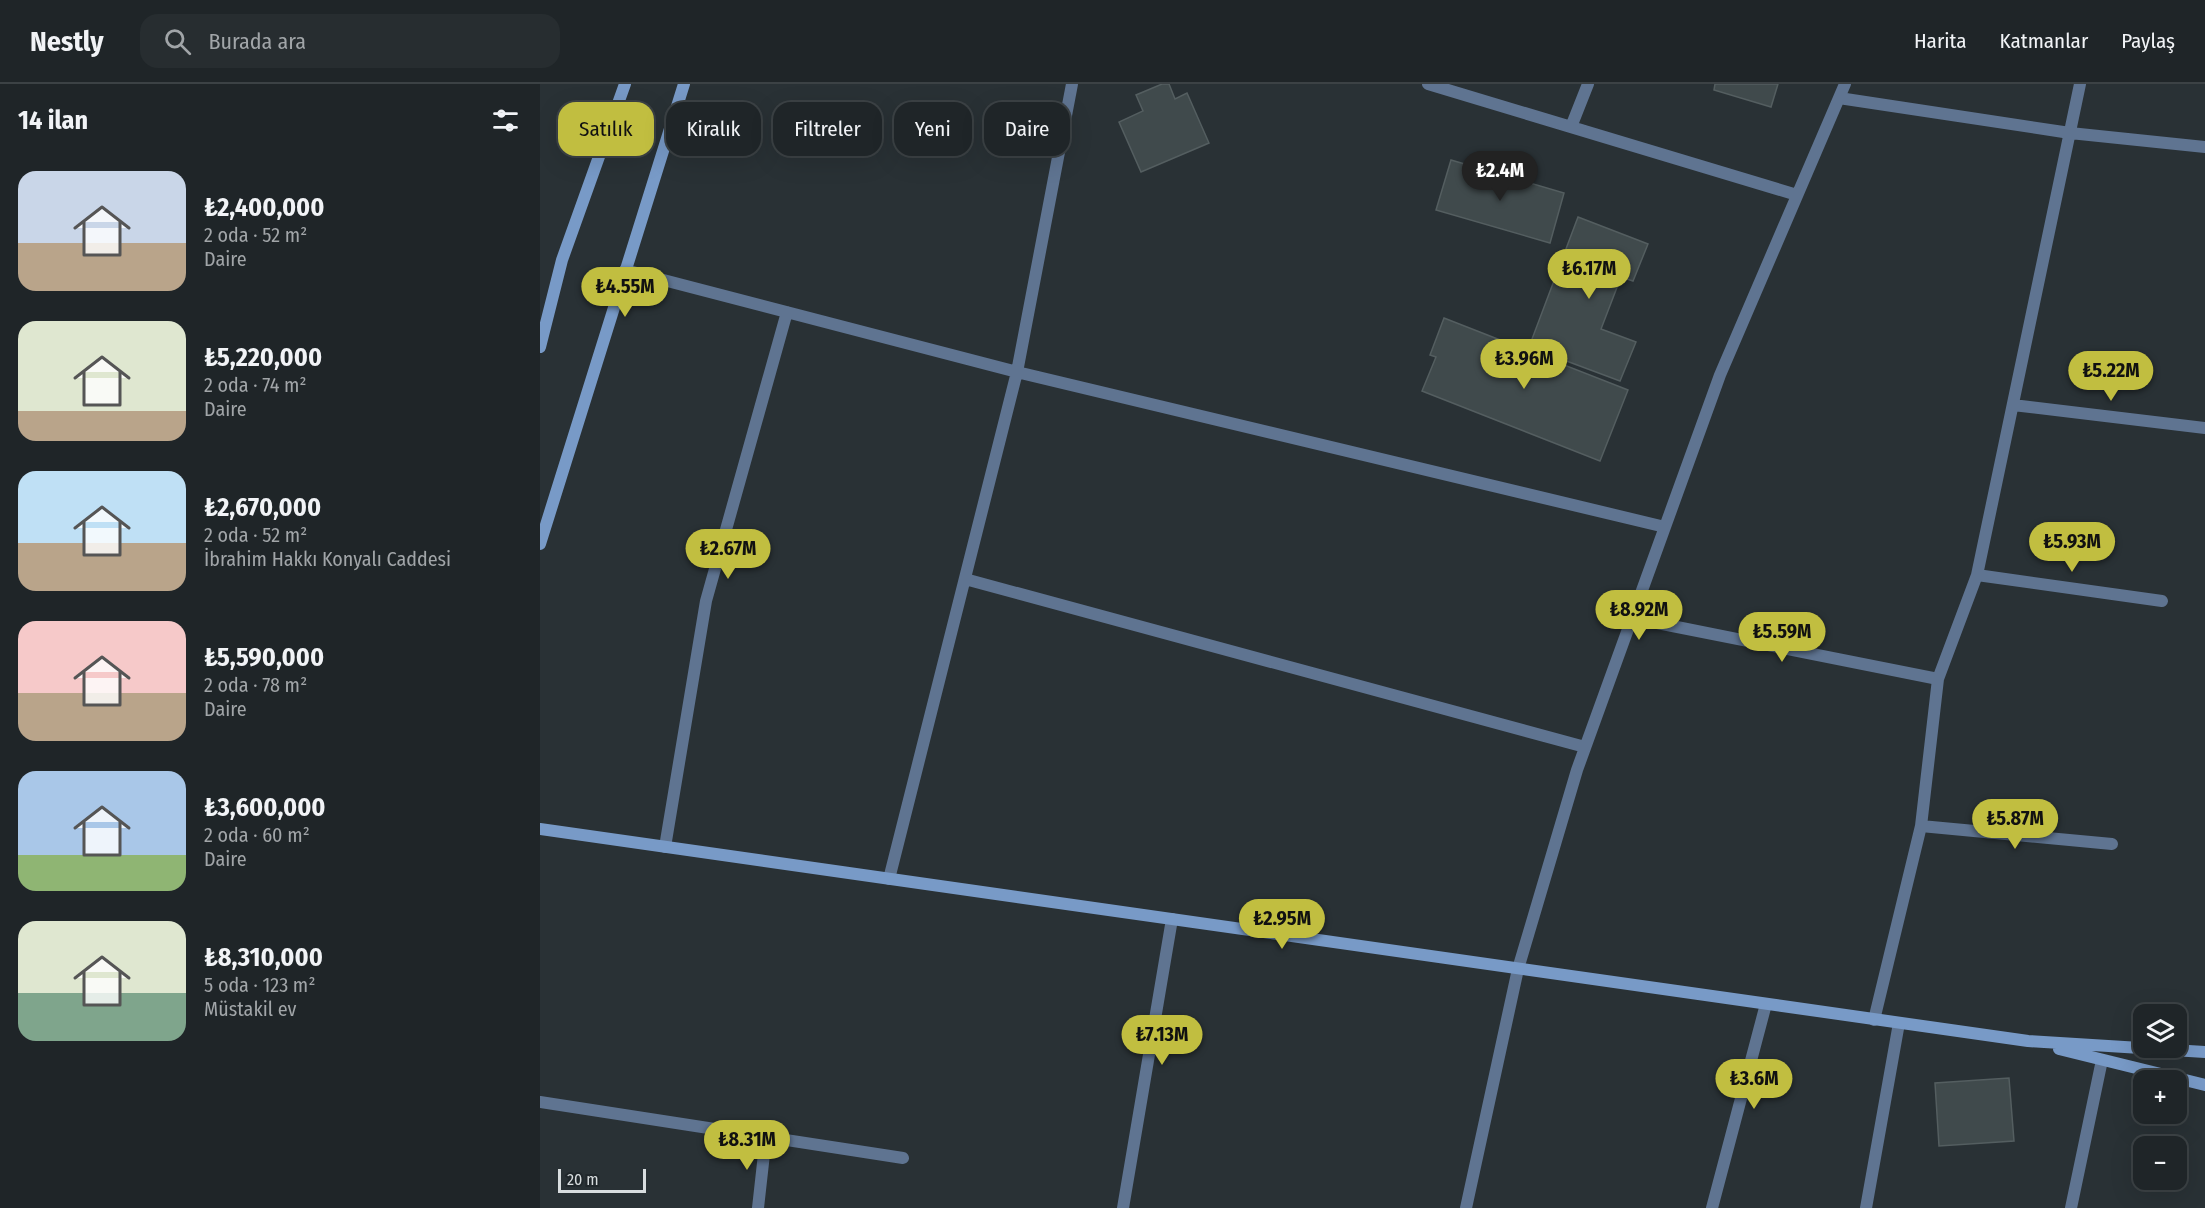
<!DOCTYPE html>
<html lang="tr">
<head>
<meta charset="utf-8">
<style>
	body { margin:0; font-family:"Fira Sans Condensed",sans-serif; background:#272d30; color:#f1f3f6; height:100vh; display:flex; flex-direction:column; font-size:22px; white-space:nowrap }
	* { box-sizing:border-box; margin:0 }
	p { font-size:20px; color:#a1a5a8 }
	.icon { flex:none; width:33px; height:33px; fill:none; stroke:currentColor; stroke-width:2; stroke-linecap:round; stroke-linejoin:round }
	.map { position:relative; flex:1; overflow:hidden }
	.details { display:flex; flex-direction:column; background:#1f2528; width:540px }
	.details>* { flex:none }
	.guide { position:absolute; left:18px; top:18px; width:570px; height:54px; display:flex; gap:12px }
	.tools { position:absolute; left:1593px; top:920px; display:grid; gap:12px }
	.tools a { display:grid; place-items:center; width:54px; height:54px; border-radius:12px; background:#1f2528; box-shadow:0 6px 24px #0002,0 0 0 2px #3c4245; font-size:30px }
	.scale { position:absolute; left:18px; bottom:15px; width:88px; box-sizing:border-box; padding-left:6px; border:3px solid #d8dddf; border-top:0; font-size:16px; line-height:21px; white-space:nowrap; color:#d8dddf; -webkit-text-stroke:4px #20272b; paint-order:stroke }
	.price { position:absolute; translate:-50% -51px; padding:0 14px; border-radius:21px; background:#c1be40; color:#111; font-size:20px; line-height:39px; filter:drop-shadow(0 2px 3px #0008) }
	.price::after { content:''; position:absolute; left:50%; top:36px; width:18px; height:14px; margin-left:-9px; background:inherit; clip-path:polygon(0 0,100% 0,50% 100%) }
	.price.selected { background:#222; color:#fff }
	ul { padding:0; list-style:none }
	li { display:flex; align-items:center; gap:18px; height:150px; padding:0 18px }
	li span { display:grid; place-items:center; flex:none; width:168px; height:120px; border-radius:18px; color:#555 }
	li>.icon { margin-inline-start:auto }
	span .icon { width:72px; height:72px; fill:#fffc; stroke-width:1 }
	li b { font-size:26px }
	h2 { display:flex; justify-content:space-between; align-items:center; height:72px; padding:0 18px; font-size:26px }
	.tag { padding:0 21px; border-radius:18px; background:#1f2528; box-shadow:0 6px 24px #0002,0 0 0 2px #3c4245; font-size:21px; line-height:54px }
	.tag.selected { background:#c1be40; color:#111 }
	header { display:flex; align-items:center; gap:36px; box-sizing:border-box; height:84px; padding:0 30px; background:#1f2528; border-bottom:2px solid #3c4245 }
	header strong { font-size:28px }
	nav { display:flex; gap:33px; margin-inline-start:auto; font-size:21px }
	.search { width:420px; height:54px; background:#272d30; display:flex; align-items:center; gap:15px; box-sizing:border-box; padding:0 21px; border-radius:18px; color:#a1a5a8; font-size:22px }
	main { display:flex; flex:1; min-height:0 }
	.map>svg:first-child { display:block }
</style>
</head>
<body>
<header>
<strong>Nestly</strong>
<div class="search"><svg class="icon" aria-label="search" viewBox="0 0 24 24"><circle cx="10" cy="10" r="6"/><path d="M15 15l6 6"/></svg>Burada ara</div>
<nav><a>Harita</a><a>Katmanlar</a><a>Paylaş</a></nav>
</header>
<main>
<section class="details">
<h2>14 ilan<svg class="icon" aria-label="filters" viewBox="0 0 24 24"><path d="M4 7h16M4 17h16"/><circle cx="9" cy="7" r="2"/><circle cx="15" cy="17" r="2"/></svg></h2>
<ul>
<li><span style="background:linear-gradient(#c9d6e8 60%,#b9a48a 0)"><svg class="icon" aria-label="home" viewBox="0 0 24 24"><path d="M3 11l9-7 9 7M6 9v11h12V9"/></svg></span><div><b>₺2,400,000</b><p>2 oda · 52 m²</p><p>Daire</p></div></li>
<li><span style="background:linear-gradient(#dfe7d0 75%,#b9a48a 0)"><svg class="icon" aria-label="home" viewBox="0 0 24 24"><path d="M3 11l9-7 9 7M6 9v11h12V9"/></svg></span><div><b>₺5,220,000</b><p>2 oda · 74 m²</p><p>Daire</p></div></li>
<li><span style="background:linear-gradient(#bfe0f5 60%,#b9a48a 0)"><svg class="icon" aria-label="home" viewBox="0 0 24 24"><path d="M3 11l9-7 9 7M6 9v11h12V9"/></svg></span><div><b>₺2,670,000</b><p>2 oda · 52 m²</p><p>İbrahim Hakkı Konyalı Caddesi</p></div></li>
<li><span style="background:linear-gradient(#f6c9c9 60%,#b9a48a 0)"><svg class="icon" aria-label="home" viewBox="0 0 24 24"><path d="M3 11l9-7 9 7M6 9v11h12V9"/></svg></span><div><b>₺5,590,000</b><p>2 oda · 78 m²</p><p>Daire</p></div></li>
<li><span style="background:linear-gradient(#a9c7e8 70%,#8fb573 0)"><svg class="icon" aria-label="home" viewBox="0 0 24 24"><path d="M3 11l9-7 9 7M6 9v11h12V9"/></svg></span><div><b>₺3,600,000</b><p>2 oda · 60 m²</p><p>Daire</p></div></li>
<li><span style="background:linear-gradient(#dfe7d0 60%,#7fa58c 0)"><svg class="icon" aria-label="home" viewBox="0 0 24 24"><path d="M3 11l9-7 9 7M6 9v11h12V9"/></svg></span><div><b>₺8,310,000</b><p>5 oda · 123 m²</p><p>Müstakil ev</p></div></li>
</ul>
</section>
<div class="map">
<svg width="1665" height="1124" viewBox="0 0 1665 1124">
	<rect width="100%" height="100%" fill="#293135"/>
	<path fill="#404a4c" stroke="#545e60" stroke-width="1.5" d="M622,0H629L635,15L647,9L669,59L601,88L579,38L603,27L596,11Z
		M1175,0H1238L1231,23L1174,6Z
		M911,76L1024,109L1010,159L896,126Z
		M1038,133L1108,160L1093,197L1081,193L1061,245L1096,258L1080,297L989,263Z
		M904,234L1088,306L1060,377L882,307L896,273L890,271Z
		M1469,994L1474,1057L1399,1062L1395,999Z"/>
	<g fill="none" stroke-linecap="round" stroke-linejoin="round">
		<path stroke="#5f7491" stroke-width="12" d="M888,0L1257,111
			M1299,14L1530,49L1665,63
			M1031,43L1048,0
			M85,186L477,288L1125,443
			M1473,321L1665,344
			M1437,491L1622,517
			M425,495L1045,663
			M1092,534L1398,595
			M1381,742L1572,760
			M125,763L166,517L247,228
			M349,795L477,288L532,0
			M1334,936L1381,742L1398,595L1437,491L1540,0
			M0,1018L363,1074
			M218,1124L226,1052
			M583,1124L632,835
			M926,1124L978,885L1037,686L1180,291L1305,0
			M1172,1124L1226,920
			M1326,1124L1359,939
			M1531,1124L1562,976"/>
		<path stroke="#789ac7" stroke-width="12" d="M0,263L22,176L85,0
			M0,460L144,0
			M0,745L1488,957L1665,968
			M1519,965L1665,1001"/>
	</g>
</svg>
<div class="tools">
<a><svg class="icon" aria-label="layers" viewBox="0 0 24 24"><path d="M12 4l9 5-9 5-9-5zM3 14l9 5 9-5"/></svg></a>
<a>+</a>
<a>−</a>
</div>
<div class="scale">20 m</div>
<b class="price selected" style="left:960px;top:118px">₺2.4M</b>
<b class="price" style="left:1049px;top:216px">₺6.17M</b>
<b class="price" style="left:85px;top:234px">₺4.55M</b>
<b class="price" style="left:984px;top:306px">₺3.96M</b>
<b class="price" style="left:1571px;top:318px">₺5.22M</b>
<b class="price" style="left:1532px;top:489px">₺5.93M</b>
<b class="price" style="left:188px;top:496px">₺2.67M</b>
<b class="price" style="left:1099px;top:557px">₺8.92M</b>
<b class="price" style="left:1242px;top:579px">₺5.59M</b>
<b class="price" style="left:1475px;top:766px">₺5.87M</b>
<b class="price" style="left:742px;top:866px">₺2.95M</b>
<b class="price" style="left:622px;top:982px">₺7.13M</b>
<b class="price" style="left:1214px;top:1026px">₺3.6M</b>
<b class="price" style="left:207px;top:1087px">₺8.31M</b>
<div class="guide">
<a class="tag selected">Satılık</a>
<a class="tag">Kiralık</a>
<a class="tag">Filtreler</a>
<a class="tag">Yeni</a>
<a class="tag">Daire</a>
</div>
</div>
</main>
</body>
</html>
